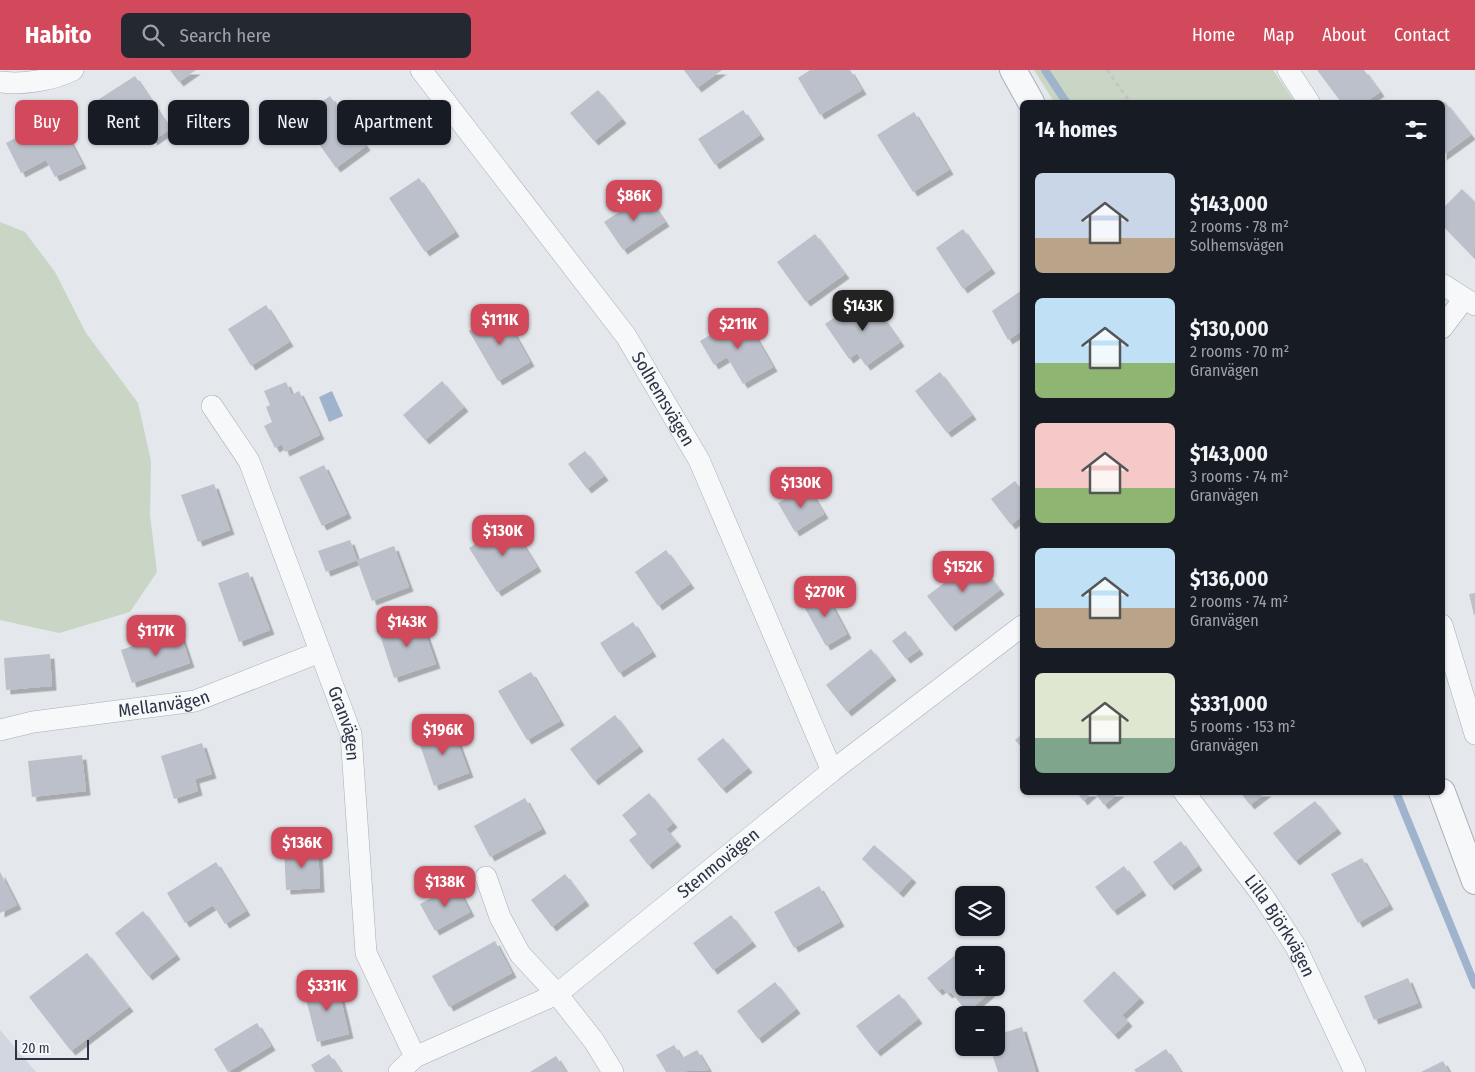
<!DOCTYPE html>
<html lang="en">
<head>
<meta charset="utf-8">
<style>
	body { margin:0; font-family:"Fira Sans Condensed",sans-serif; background:#242831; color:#f1f3f6; height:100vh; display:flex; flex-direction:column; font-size:19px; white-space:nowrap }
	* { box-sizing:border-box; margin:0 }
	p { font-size:16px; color:#9ea1a6 }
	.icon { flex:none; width:28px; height:28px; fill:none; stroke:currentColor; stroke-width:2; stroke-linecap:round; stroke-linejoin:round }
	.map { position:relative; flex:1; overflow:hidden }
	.panel { position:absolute; left:1020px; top:30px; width:425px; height:695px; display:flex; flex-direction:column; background:#171b24; border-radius:8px; box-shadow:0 1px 4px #0004 }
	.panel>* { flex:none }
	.hud { position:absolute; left:15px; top:30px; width:475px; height:45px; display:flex; gap:10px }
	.tools { position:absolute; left:955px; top:816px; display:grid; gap:10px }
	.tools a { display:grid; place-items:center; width:50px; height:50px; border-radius:8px; background:#171b24; box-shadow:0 1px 4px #0004; font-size:25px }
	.scale { position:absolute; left:15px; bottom:12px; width:74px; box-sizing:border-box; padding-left:5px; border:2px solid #2b3445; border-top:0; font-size:14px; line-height:18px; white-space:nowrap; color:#2b3445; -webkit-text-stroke:4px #f4f6f9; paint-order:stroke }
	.price { position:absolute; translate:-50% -42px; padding:0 11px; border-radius:10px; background:#d1495b; color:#fff; font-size:16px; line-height:32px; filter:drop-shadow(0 1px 2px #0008) }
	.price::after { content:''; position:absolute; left:50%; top:30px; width:15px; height:11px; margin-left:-8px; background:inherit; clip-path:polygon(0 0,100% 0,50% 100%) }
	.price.selected { background:#222; color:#fff }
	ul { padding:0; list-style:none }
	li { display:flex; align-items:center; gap:15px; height:125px; padding:0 15px }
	li span { display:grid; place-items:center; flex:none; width:140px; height:100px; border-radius:8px; color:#555 }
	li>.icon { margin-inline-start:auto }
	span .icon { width:60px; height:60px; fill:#fffc; stroke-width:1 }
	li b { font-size:21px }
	h2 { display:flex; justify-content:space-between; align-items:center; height:60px; padding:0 15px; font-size:21px }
	.tag { padding:0 18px; border-radius:8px; background:#171b24; box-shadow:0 1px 4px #0004; font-size:18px; line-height:45px }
	.tag.selected { background:#d1495b; color:#fff }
	header { display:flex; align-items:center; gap:30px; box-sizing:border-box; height:70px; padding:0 25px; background:#d1495b; color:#fff }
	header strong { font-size:24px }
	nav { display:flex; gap:28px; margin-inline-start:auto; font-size:18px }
	.search { width:350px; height:45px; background:#242831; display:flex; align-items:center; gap:12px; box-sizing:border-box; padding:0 18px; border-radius:8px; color:#9ea1a6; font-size:19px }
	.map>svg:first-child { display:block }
</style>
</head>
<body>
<header>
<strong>Habito</strong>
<div class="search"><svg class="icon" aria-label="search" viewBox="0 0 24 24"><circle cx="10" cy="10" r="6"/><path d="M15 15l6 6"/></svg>Search here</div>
<nav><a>Home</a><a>Map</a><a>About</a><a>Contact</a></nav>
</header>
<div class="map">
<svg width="1475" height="1002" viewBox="0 0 1475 1002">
	<defs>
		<filter id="shadow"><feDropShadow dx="4.5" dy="4.5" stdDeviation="0" flood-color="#0004"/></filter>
	</defs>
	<rect width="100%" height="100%" fill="#e4e7ec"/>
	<path fill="#d2d6de" d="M0,960L36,1002H0Z"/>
	<path fill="#c9d6c5" d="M1034,0H1273L1295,32H1054Z
		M0,152L25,162L55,202L86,263L138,333L151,391L150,445L157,502L130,542L59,563L0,550Z"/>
	<path fill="#9fb4cc" d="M332,321L343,346L329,352L319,327Z"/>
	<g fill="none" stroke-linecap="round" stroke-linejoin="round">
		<path stroke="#9fb4cc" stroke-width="8" d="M1045,0L1066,32
			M1396,722L1475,915"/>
	</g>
	<path fill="#bbc0ca" filter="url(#shadow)" d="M170,0H196L179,12Z
		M684,0H722L697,18Z
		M810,0H850L862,20L820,45L798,8Z
		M1317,0H1364L1380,22L1366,32H1341Z
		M135,6L170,59L153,71L140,51L112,69L90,35Z
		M598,20L622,49L594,71L570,43Z
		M330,26L366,76L336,98L300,47Z
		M1445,32L1471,65L1442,86V34Z
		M743,40L760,65L715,95L698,69Z
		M914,42L949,100L913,122L877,65Z
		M57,46L82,94L55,107L46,90L21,103L6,73Z
		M419,108L455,162L425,182L389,128Z
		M1462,119L1475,132L1474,188L1442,155V139Z
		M646,124L665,152L623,180L604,152Z
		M963,159L991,199L963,219L936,178Z
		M815,164L845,204L806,232L777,192Z
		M1022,220V266L1020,262L1008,270L992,241Z
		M867,225L900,272L866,296L857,283L849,289L825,254Z
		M266,235L289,272L251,296L228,259Z
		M502,242L530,292L498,311L469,261Z
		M743,245L773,297L743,314L727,287L714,295L700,271Z
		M940,302L972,345L947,363L915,321Z
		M442,311L464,337L425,370L403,345Z
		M286,312L292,325L299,321L320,365L285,382L282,374L275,378L264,356L272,352L266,337L270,335L264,321Z
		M585,381L604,406L587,419L568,394Z
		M324,395L347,444L322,456L299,407Z
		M1015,411L1022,421V446L1011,455L991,429Z
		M214,414L230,460L198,472L181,425Z
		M807,416L824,444L795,462L778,433Z
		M509,452L537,497L497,522L469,478Z
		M350,470L357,490L326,502L318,481Z
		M394,476L409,517L372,531L357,490Z
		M666,480L690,514L658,536L635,502Z
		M976,489L1000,520L951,557L927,526Z
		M248,502L270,560L239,572L218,513Z
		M824,521L847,564L826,576L802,533Z
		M1475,523V545H1474L1469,524Z
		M420,548L436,594L394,608L379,562Z
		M633,552L652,582L619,603L600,573Z
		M179,560L190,593L132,613L121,580Z
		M905,561L919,580L906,589L892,571Z
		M871,579L892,606L847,642L826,615Z
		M50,584L52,616L6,620L4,588Z
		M531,602L560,651L527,670L498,621Z
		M615,645L639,677L594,711L570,679Z
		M452,657L469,703L434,716L418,669Z
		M1022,664V678L1015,670Z
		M723,668L748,698L722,719L697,689Z
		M202,673L212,704L195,709L198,721L174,729L161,686Z
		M82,685L86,721L32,727L28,691Z
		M1077,722H1093L1083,731Z
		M1094,722H1120L1104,735Z
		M1240,722H1267L1250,735Z
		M649,723L673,753L666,759L677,772L648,795L629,770L637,764L622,745Z
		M525,728L542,759L490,787L474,756Z
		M1315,731L1337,759L1295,791L1273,763Z
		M1181,771L1198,796L1170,816L1153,792Z
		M874,775L912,808L899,823L862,789Z
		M318,777L320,818L286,820L284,779Z
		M1362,788L1389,835L1358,853L1331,804Z
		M216,792L246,841L225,854L213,835L185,853L167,823Z
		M1124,796L1142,821L1113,841L1095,817Z
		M0,802L17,835L0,843Z
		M565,804L585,831L552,857L531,830Z
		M456,815L470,842L435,861L420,834Z
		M819,816L840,852L794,878L774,842Z
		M143,841L176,885L148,906L115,863Z
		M731,845L752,872L713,900L693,873Z
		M495,871L512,903L449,937L432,906Z
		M87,883L129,937L71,981L29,927Z
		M958,883L964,889V918H987L991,922L967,942L951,922L948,924L942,918L938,921L927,908Z
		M1114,901L1140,928L1122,945L1128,952L1114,965L1083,931Z
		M1408,908L1418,933L1374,950L1364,926Z
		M775,912L796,939L758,969L737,941Z
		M337,913L349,964L317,972L304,921Z
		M899,924L918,949L876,982L856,956Z
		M257,953L271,976L228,1002L214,979Z
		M1022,957L1036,1002H998L990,978H996V965Z
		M674,975L682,988L697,980L709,1000L666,1002L656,985Z
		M1166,979L1181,1002H1136L1134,1000Z
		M329,984L341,1002H315L311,995Z
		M556,986L566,1002H530Z
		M1443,991L1449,1002H1421Z"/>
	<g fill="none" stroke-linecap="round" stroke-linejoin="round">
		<g stroke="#a9aeb7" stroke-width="22">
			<g id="minor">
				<path id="s1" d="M421,0L626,266L699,390L832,701"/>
				<path d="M1288,0L1309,32"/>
				<path d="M0,12C23,15 53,10 73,0"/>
				<path d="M1442,214L1475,235"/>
				<path d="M1442,258L1464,229"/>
				<path id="s2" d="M212,336L249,391L351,664L366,883L415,987"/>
				<path d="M1442,555L1475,664"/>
				<path id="s3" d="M0,660L33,652L195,631L320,582"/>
				<path id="s4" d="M1184,722L1263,826L1296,877L1355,1002"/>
				<path d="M486,807L500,847L520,884L557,924L594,971L613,1002"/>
				<path id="s5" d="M399,1002L415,987L557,924L832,701L1022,556"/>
			</g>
		</g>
		<g stroke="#a9aeb7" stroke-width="28">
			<path id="tertiary" d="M1013,0L1031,32
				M1442,722L1475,811"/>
		</g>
		<path stroke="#c2c5cb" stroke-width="3" stroke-dasharray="4 4" stroke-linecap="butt" d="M1107,0L1130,32"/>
		<use href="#minor" stroke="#f7f8fa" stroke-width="21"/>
		<use href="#tertiary" stroke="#f7f8fa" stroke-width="26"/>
	</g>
	<g text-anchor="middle" stroke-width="4.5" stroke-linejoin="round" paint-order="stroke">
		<g font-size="18" fill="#2b3445" stroke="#f4f6f9">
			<text dy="6" stroke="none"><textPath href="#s1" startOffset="409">Solhemsvägen</textPath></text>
			<text dy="6" stroke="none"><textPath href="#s3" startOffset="166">Mellanvägen</textPath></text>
			<text dy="6" stroke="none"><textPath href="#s2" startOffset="346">Granvägen</textPath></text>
			<text dy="6" stroke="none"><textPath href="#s5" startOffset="385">Stenmovägen</textPath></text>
			<text dy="6" stroke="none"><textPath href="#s4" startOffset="165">Lilla Björkvägen</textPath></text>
		</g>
	</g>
</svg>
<div class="tools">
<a><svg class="icon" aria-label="layers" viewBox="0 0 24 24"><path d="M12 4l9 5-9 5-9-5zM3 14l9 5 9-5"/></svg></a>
<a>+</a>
<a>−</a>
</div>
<div class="scale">20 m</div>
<b class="price" style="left:634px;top:152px">$86K</b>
<b class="price selected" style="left:863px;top:262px">$143K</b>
<b class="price" style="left:500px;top:276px">$111K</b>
<b class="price" style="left:738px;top:280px">$211K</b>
<b class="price" style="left:801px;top:439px">$130K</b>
<b class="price" style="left:503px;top:487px">$130K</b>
<b class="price" style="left:963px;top:523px">$152K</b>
<b class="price" style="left:825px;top:548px">$270K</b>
<b class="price" style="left:407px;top:578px">$143K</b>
<b class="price" style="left:156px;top:587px">$117K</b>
<b class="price" style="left:443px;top:686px">$196K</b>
<b class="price" style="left:302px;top:799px">$136K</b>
<b class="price" style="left:445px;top:838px">$138K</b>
<b class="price" style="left:327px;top:942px">$331K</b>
<div class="hud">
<a class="tag selected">Buy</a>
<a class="tag">Rent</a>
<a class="tag">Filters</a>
<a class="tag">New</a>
<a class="tag">Apartment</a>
</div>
<section class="panel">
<h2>14 homes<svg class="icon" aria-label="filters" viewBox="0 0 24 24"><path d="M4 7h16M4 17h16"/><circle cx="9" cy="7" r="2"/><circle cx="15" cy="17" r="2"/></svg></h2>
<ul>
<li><span style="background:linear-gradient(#c9d6e8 65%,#b9a48a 0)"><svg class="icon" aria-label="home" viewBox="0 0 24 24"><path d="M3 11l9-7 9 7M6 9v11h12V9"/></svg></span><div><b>$143,000</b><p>2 rooms · 78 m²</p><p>Solhemsvägen</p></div></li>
<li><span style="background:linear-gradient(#bfe0f5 65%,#8fb573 0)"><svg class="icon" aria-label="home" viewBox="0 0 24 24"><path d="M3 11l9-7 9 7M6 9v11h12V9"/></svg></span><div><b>$130,000</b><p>2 rooms · 70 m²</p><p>Granvägen</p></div></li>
<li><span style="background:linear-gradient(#f6c9c9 65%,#8fb573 0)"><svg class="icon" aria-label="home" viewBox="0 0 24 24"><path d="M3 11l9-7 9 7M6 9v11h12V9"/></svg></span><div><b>$143,000</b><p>3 rooms · 74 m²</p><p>Granvägen</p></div></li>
<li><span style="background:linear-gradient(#bfe0f5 60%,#b9a48a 0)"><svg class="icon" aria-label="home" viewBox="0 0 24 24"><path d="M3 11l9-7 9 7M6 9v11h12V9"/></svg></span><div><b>$136,000</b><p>2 rooms · 74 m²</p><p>Granvägen</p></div></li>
<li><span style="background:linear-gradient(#dfe7d0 65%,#7fa58c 0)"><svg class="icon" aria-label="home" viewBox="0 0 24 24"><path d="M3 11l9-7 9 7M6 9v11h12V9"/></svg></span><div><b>$331,000</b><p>5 rooms · 153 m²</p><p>Granvägen</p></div></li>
</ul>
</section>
</div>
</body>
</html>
